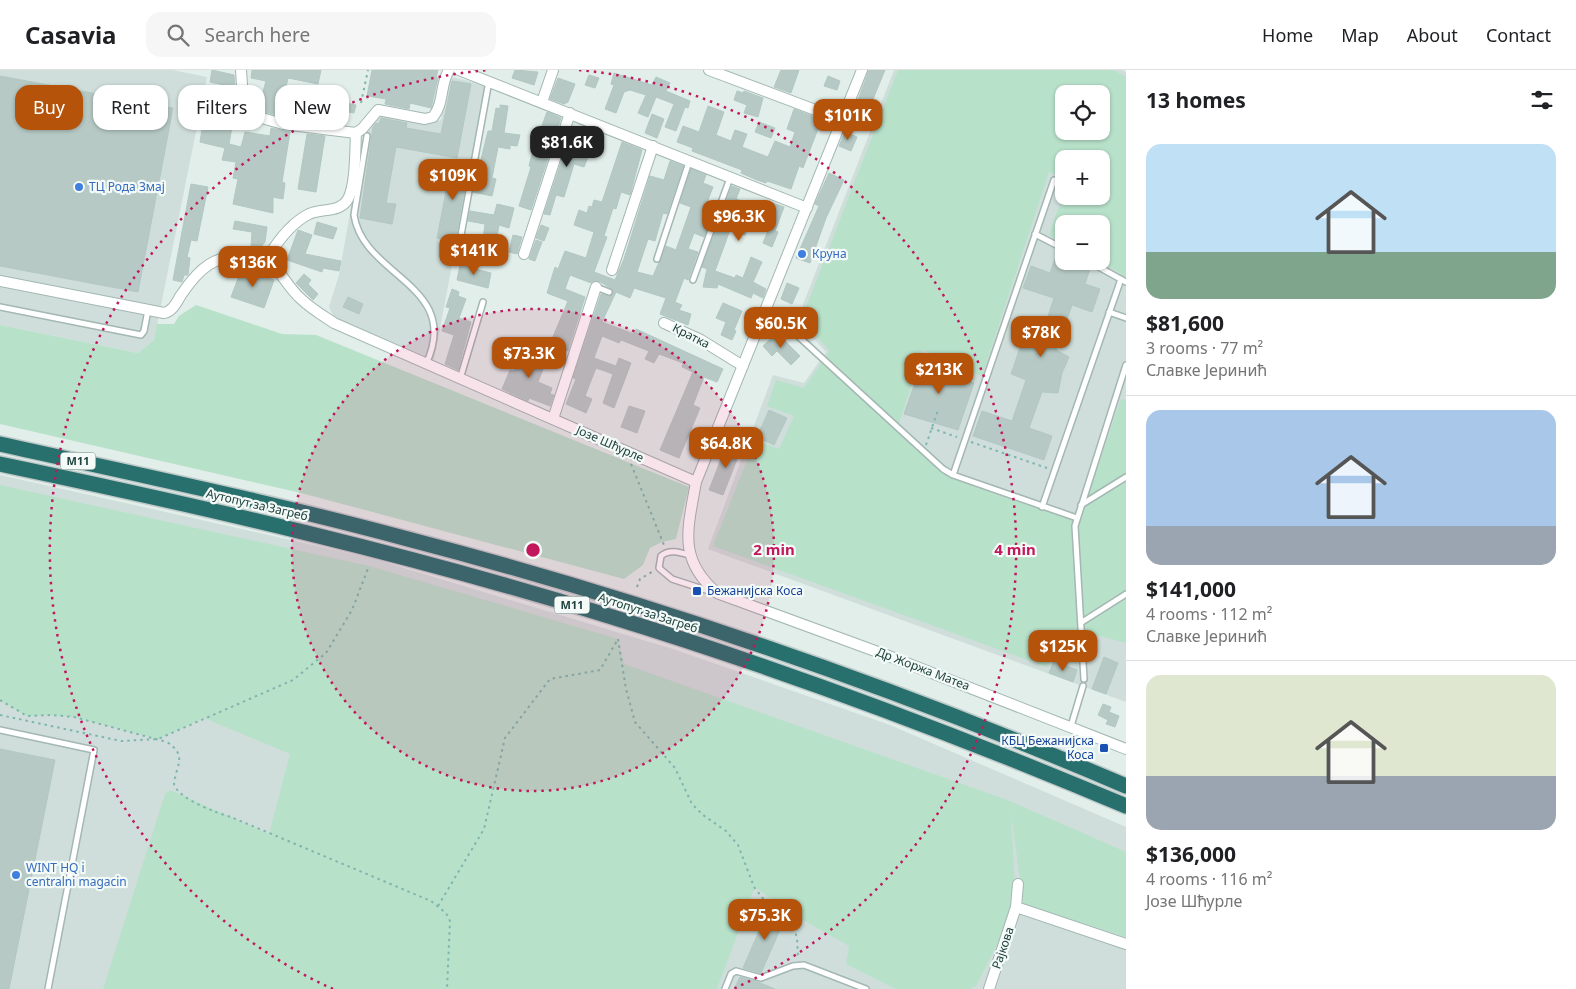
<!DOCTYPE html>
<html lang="en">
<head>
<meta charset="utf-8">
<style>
	body { margin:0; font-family:"Noto Sans",sans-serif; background:#f6f6f6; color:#202124; height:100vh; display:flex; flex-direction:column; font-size:19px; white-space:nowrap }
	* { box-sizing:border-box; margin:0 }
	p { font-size:16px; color:#757577 }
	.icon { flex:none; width:28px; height:28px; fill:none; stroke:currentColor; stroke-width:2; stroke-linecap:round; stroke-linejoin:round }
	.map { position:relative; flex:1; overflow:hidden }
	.panel { display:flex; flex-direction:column; background:#fff; width:450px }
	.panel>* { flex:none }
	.banner { position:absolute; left:15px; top:15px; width:475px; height:45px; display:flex; gap:10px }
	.controls { position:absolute; left:1055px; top:15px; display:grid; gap:10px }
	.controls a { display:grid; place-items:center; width:55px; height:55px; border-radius:10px; background:#fff; box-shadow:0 1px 4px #0004; font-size:25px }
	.price { position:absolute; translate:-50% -42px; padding:0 11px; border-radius:10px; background:#b45309; color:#fff; font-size:16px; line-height:32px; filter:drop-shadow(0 1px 2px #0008) }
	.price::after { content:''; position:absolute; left:50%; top:30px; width:15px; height:11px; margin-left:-8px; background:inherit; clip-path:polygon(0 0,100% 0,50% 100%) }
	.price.on { background:#222; color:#fff }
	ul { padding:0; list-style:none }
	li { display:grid; align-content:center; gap:10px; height:265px; padding:0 20px }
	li+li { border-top:1px solid #e0e0e0 }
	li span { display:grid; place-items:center; height:155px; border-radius:15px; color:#555 }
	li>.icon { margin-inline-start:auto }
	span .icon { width:90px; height:90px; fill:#fffc; stroke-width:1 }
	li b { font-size:21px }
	h2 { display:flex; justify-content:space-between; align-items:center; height:60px; padding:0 20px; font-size:21px }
	.chip { padding:0 18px; border-radius:15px; background:#fff; box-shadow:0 1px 4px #0004; font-size:18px; line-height:45px }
	.chip.on { background:#b45309; color:#fff }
	header { display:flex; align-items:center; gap:30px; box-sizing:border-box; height:70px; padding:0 25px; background:#fff; border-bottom:1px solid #e0e0e0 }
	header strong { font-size:24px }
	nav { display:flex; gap:28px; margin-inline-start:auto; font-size:18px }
	.search { width:350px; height:45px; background:#f6f6f6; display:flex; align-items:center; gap:12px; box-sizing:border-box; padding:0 18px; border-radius:15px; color:#757577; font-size:19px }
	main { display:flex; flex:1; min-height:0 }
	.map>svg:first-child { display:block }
</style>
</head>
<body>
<header>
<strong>Casavia</strong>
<div class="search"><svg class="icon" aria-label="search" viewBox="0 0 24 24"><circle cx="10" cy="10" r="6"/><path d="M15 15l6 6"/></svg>Search here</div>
<nav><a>Home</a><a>Map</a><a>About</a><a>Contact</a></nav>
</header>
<main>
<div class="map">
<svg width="1126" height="919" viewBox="0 0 1126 919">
	<rect width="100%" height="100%" fill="#e1eeea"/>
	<path fill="#cfdeda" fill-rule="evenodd" d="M0,0H172L207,7L154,270L138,283L0,255Z
		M894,0H1122L1126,2V632L708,479L773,305L804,313L826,282L797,250ZM1064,24H1101V61H1064ZM1064,89H1101V126H1064ZM1064,154H1101V191H1064Z
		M451,7L486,15L434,290L334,247L329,237L339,205L364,65L376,44L428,53L441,50L447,11Z
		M0,405L371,488L676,580L890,655L1126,757V919H0Z"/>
	<path fill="#b8e1ca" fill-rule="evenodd" d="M898,0H1113L1126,7V207L1100,191L1101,154H1064V173L1049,165L1064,122V126H1101V89H1064V108L1049,102L982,306L954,296L955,291L923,280L898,356L826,289L829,280L801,250ZM1064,24H1101V61H1064Z
		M196,235L282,264L316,265L689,417L676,469L662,472L650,478L643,495L624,509L301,423L0,354V255L138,283L154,270L157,254H174L179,246Z
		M822,292L953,409L1079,451L1121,329L1126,330V573L1074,559L1077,594L1053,586L1047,597L713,476L755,370L779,379L794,346L767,336L776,310L804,318Z
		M0,415L369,496L618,569L624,594L1010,731L1126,782V867L1023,834L1011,741L1016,837L976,916L970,919H896L846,894L849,876L786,840L755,817L717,919H103L165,724L170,720L269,764L290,684L204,648L158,669L74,647L51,645L27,646L0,630Z"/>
	<path fill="#b6c9c4" stroke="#b3c8c3" d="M212,0L234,5L236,31L231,30L230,51H233L229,74L241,77L245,62L270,66L271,58L290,62L282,112L285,113L283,129L273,127V143L233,134L238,109L233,108L236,92L222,90L225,78L200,72L204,46H206V32H220L224,15L210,12Z
		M252,0H321L318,14L288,8L284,26L311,33L313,25L323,27L320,39L342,43L340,54L284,47L258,40L266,11L251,8Z
		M372,0H438L436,8H438L431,38L410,33L409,39L385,34L386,29L367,26Z
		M515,0L538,2L534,15L512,8Z
		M781,0H799L791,23L774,17Z
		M869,0H885L864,51L852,46Z
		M614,3L652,15L656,7L670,13L666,21L690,31L688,38L685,37L676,61L665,57L674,34L656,27L648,47L638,43L646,25L630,20L624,22L616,43L605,39L614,15L611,14Z
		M589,5L599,8L595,18L585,15Z
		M0,6L173,38L138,222L0,196Z
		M828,6L840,11L837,20L824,16Z
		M558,8L575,14L568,32L564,34L550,29Z
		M452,11L471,14L457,88L396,77L386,133L396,134L392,154L360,148L373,57L376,53L379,54L381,48L407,53L406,58L441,64Z
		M737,21L743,23L744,21L763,28L758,47L744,43L747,35L734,30Z
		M346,33L356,35L354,43L344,41Z
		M500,35L508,36L504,63L520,65L517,76L510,75V79L498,77L492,108L496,109L492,126L473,122L488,61H492L496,38L500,39Z
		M708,36L724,42L716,65L731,71L735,60L747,64L742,77L768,87L775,71L790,77L795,62L787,59L794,39L825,51L821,61L818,59L803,98L799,96L791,119L767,111L766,113L757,110L741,103L742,100L692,81L693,78L677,72L683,56L699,62Z
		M547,42L561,48L531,140L519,136L531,97L529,96L533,80Z
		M652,44L664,49L657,68L645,63Z
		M759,52L775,58L771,68L755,62Z
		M573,56L581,59L574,79L589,85L584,97L574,94L564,127L556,125L550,145L544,144Z
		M845,62L857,67L851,81L839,76Z
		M307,64L325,66L316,122L298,119Z
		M622,72L642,80L630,125L621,122L616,139L613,138L604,166L607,167L594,202L615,210L624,189L650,106L664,110L670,91L683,96L667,144L663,143L655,171L648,169L637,202L653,206L666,176L676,180L691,137L680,133L691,99L706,105L703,113L713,117L704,140L713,143L704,167L694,163L688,179L698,182L688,210L684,208L675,232L682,235L679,240L691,244L688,255L660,244L666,228L634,218L630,228L616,222L602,252L634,264L636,259L723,299L717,312L704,307L693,335L700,338L679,388L660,380L693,302L682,297L683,293L659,284L654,293L645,289L649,281L621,270L619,273L602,266L594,288L616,296L619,288L631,293L614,338L603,333L613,304L596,298L585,326L592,329L586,343L566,334L576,309L573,308L601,224L610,226L613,223L612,219L599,211L591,213L570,205L565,219L585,227L568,281L550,274L568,231L547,223L555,197L558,199L565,181L586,188L594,162L574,155L579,140L587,143L589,136L592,137L594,130L602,132Z
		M452,91L469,94L455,171L437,168Z
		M829,103L844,110L826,148L810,193L796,188L819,136L815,134Z
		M191,114L208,117L197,171L191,170L187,187L190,188L188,205H184L182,212L173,210Z
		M732,116L740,119L736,129L761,138L764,130L784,137L775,161L750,151L745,165L730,160L715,201L735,208L736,205L743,208L751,187L762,192L753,212L766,219L763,228L753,223L751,228L718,214L717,218L703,217L707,199L702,197Z
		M497,134L514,138L509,158L499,155L494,184L481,181V178L463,175L465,166L483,169L485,154L468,151L470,141L494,145Z
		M235,151L267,157L265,172L259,179L251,177L252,162L233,159Z
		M317,152L337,158L333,169L314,164Z
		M541,155L549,158L544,171L536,168Z
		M769,158L778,162L772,177L763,173Z
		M298,160L312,165L305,184L341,191L339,201L323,198L322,202L287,190Z
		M513,165L522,167L517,184L509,182Z
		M536,170L542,172L535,191L529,189Z
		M1057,183L1064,186V191H1084L1082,197L1090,199L1085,214L1100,219L1092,242L1072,235L1056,280L1069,287L1062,303L1058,323L1042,322L1029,358L1052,366L1044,390L973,366L982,341L1012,351L1026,310L1011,304L1022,272L1038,277L1054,228L1023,218L1031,196L1050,203Z
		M460,195L491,203L488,218L457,210Z
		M242,198L274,210L264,238L231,227Z
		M304,204L311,210L308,214L318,224L313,230L296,213Z
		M787,213L799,218L792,234L781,229Z
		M452,219L459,222L458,226L466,229L459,248L471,252L458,300L445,294L454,265L442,261L450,238L446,237Z
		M348,227L363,234L359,244L343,237Z
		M723,233L742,241L734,260L736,261L732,270L721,265L726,252L716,248Z
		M777,263L800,286L791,295L777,281L772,286L763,276Z
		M522,280L547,289L538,312L552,318L550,324L554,325L550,336L529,328L528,331L502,319L510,300L514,301Z
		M925,285L946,292L943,302L974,313L958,360L904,344Z
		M629,336L645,341L637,363L621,357Z
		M769,340L787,348L774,375L757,367Z
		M734,371L743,374L723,425L709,420L725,379L730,381Z
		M1104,587L1118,593L1106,624L1092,619Z
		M1054,591L1077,600L1073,612L1049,603Z
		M1103,634L1111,637L1109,642L1119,646L1115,657L1106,654L1108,650L1098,645Z
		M0,679L55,690L9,919H0Z
		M769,838L786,846L761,903L743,898Z
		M740,907L758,912L775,919H734Z"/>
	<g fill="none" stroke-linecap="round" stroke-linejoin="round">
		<g stroke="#a3b7b3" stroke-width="8">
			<path id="lane" d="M367,66L354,145C363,207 463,215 426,294
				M1035,164L1064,179
				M461,165L489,11
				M657,189L689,92
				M1088,191L1126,212
				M693,210L730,108
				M596,217L609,222
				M0,237L141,265L144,261L148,240
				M765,242L787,256L943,399L953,405L1077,448
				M1109,242L1126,248
				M460,309L483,232
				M953,405L1054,110
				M1081,435L1126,407
				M1042,437L1121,209
				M689,485C679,482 669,479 661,486L659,498L672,509L712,522
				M1082,552L1126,524
				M1084,609L1075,456L1126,295
				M1071,656L1083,616
				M0,660L94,680L48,919
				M725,919L731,904L736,901L761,908L793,896L804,895L866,919"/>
		</g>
		<g stroke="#a3b7b3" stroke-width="12">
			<path id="street" d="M241,0L243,30L251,45L283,54L356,63L362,59L378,40L425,49L433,47C444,34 440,14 449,0
				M459,0L807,138
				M709,0L842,50
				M862,0L696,412C688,458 677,489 717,523L886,585L1126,679
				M542,32L553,0
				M524,184L570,43
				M267,189C277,172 291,153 309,144C322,138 340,143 348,129C356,114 355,80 356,63
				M612,200L653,76
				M0,211L164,243C173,241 176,233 181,225C200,197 215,184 250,186C276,186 283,213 300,228C310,238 322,245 334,253L696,412
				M664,253L701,270L743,296
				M553,349L596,217
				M1016,837L1126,874
				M989,919L1016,837L1018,814"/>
		</g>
		<g stroke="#c0cac9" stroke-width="18">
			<path id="highway" d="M0,374C135,404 270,432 404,468C650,532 892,616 1126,716
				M0,394C205,437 409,484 609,546C785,600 957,665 1126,736"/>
		</g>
		<path stroke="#7eb5ad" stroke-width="2" stroke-dasharray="2.5 4" stroke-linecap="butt" d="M361,33L368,0
			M931,358L957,367
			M971,372L1047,398
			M926,375L938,340
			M631,394L664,475
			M637,517L640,509L652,502
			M618,569L626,619L635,652L675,698L692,734L703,745L726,761L738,775L754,817L765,831L790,847L797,868L798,888
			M0,630L27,646L51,645L74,647L167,672C188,686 176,695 174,714C178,729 217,743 231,747L431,831L446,843L450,851L447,919
			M0,645L121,671L158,669L293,610L326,583L352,540L369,496
			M438,836L484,759L505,668L550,609L600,600L618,569"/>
		<use href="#lane" stroke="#fff" stroke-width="5"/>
		<use href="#street" stroke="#fff" stroke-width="10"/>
		<use href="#highway" stroke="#28706e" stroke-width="15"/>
	</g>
	<circle cx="533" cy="480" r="241" fill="#c2185b" fill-opacity=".12"/>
	<g fill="none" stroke="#c2185b" stroke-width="2.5" stroke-dasharray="2.5 5">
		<circle cx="533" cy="480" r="241"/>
		<path d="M333 919A482 482 0 0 1 487 0M579 0A482 482 0 0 1 733 919"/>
	</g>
	<g fill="#3f7fe0" stroke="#f3faf7" stroke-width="2">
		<circle cx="79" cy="117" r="5"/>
		<circle cx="802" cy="184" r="5"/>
		<circle cx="16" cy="805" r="5"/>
	</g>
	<g fill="#1a4fb4" stroke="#f3faf7" stroke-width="2">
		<rect x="692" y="516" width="10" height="10" rx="2.5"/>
		<rect x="1099" y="673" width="10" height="10" rx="2.5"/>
	</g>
	<g text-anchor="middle" stroke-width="4.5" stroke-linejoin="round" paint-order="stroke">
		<g fill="#f3faf7" stroke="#5f7875" stroke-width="1">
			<rect x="60.5" y="382.5" width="35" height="17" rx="4"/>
			<rect x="554.5" y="526.5" width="35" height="17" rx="4"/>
		</g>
		<g font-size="11" font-weight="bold" fill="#1f413d">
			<text x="78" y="395">M11</text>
			<text x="572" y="539">M11</text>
		</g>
		<g font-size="12" fill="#366cbe" stroke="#f3faf7" text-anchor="start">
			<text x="89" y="121">ТЦ Рода Змај</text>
			<text x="812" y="188">Круна</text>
			<text x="26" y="802">WINT HQ i<tspan x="26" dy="14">centralni magacin</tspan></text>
		</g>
		<g font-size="12" fill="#1f413d" stroke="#f3faf7">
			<text transform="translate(691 266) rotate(27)" y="4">Кратка</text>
			<text transform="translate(610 374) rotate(24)" y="4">Јозе Шћурле</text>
			<text transform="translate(257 435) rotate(13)" y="4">Аутопут за Загреб</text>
			<text transform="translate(648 543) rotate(18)" y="4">Аутопут за Загреб</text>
			<text transform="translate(923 599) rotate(21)" y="4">Др Жоржа Матеа</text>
			<text transform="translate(1003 878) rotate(-71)" y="4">Рајкова</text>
		</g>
		<g font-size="12" fill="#164399" stroke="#f3faf7" text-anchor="start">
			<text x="707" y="525">Бежанијска Коса</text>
			<text x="1094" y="675" text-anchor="end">КБЦ Бежанијска<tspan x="1094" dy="14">Коса</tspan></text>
		</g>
	</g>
	<circle cx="533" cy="480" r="8" fill="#c2185b" stroke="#f3faf7" stroke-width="2.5"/>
	<g font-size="15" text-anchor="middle" font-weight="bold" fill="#c2185b" stroke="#f3faf7" stroke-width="4.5" stroke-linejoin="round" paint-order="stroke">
		<text x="774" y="485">2 min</text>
		<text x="1015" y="485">4 min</text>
	</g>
</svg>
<div class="controls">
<a><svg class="icon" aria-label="locate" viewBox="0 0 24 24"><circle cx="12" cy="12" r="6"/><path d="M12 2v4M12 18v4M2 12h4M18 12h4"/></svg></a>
<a>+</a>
<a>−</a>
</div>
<b class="price" style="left:848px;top:71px">$101K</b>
<b class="price on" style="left:567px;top:98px">$81.6K</b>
<b class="price" style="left:453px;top:131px">$109K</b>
<b class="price" style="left:739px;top:172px">$96.3K</b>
<b class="price" style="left:474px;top:206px">$141K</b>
<b class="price" style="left:253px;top:218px">$136K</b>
<b class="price" style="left:781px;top:279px">$60.5K</b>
<b class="price" style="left:1041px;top:288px">$78K</b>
<b class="price" style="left:529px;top:309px">$73.3K</b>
<b class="price" style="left:939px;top:325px">$213K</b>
<b class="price" style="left:726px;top:399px">$64.8K</b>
<b class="price" style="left:1063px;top:602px">$125K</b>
<b class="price" style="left:765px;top:871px">$75.3K</b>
<div class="banner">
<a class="chip on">Buy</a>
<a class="chip">Rent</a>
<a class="chip">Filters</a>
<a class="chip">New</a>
</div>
</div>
<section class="panel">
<h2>13 homes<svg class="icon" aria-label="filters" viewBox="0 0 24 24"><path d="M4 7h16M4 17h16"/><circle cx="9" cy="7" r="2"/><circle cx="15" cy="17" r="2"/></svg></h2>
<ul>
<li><span style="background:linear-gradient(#bfe0f5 70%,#7fa58c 0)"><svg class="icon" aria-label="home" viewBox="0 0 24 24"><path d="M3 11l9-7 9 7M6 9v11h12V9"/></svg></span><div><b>$81,600</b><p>3 rooms · 77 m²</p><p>Славке Јеринић</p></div></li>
<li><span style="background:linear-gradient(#a9c7e8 75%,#9aa5b1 0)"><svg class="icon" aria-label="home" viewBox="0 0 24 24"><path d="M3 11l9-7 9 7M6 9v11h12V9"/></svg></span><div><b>$141,000</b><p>4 rooms · 112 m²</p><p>Славке Јеринић</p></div></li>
<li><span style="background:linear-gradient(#dfe7d0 65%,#9aa5b1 0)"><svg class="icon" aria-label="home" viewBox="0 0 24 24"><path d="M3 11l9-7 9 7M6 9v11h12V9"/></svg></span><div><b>$136,000</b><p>4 rooms · 116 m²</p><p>Јозе Шћурле</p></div></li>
</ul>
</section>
</main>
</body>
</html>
